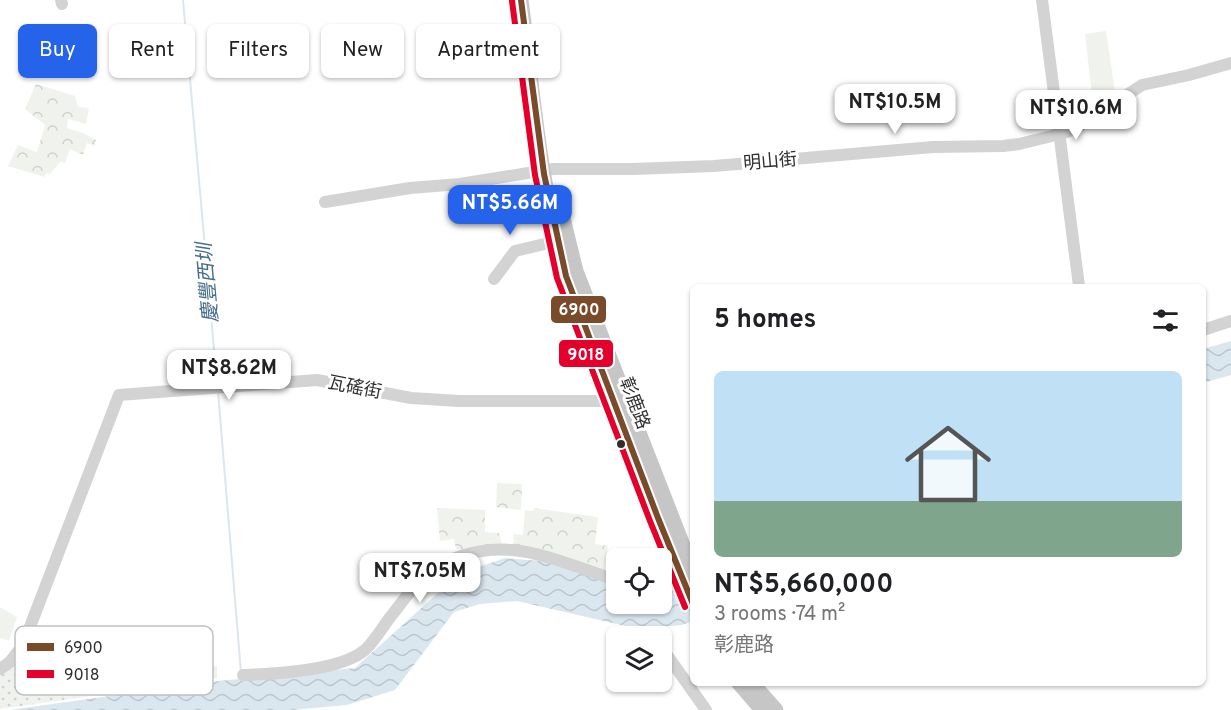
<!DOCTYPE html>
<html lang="en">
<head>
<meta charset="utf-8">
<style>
	body { margin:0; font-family:Overpass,"Noto Sans TC",sans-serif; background:#f2f2f2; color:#202124; height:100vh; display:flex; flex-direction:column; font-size:22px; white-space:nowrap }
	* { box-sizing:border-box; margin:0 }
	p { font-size:20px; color:#757577 }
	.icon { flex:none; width:33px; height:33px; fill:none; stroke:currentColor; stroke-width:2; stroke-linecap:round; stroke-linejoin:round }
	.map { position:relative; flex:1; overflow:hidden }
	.side { position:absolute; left:690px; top:284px; width:516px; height:402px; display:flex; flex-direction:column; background:#fff; border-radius:9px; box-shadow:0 2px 4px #0004 }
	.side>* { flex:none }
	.top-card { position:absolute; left:18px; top:24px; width:570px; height:54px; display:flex; gap:12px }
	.tools { position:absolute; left:606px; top:548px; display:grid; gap:12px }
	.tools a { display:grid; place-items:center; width:66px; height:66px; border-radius:9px; background:#fff; box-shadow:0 2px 4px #0004; font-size:30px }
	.price { position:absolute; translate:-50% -51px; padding:0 14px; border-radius:12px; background:#fff; color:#222; font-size:20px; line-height:39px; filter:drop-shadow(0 2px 3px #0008) }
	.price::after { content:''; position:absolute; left:50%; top:36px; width:18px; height:14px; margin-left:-9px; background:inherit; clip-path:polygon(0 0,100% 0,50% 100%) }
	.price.current { background:#2563eb; color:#fff }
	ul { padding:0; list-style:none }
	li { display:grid; align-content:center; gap:12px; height:318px; padding:0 24px }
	li span { display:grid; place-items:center; height:186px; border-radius:9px; color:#555 }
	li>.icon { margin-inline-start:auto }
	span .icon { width:108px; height:108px; fill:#fffc; stroke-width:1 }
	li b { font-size:26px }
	h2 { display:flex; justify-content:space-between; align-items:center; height:72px; padding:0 24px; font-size:26px }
	.chip { padding:0 21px; border-radius:9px; background:#fff; box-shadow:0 2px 4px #0004; font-size:21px; line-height:54px }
	.chip.current { background:#2563eb; color:#fff }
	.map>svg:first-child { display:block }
</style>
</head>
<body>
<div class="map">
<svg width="1231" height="710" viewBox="0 0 1231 710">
	<defs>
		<pattern id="forest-crowns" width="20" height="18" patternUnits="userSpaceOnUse" patternTransform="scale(1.5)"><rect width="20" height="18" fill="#f0f3ed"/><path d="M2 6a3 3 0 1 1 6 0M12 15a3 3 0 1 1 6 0" fill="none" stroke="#ced1cc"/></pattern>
		<pattern id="park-dots" width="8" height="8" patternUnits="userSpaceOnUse" patternTransform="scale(1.5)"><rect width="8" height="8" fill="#f0f3ed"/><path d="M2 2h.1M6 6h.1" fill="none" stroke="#ced1cc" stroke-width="1.8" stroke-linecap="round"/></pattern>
		<pattern id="water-waves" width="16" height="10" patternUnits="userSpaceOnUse" patternTransform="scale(1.5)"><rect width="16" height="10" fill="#dbe7ef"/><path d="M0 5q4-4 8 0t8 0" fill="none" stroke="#bcc6cd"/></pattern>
	</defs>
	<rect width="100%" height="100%" fill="#fff"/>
	<path fill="#f0f3ed" d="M1106,31L1116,98L1094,113L1085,34Z
		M0,607L17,617L9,641L0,638Z"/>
	<path fill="url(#forest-crowns)" d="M36,84L75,96L78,107L89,108L86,124L68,119L67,128L83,133L96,140L95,146L87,143L83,155L70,149L65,163L60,162L50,174L46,173L44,177L8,166L18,145L37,152L45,125L25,109Z
		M497,483L522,484L521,510L496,507Z
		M437,508L485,510V532L499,533L503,549L482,551L456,549L454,539L440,541Z
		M534,508L598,517L595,544L608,546L604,576L506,549L514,542L513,534L523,535L525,510L533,511Z"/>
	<path fill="url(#park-dots)" d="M34,630L84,656L92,641L163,669L217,666V678L0,709V672Z"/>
	<path fill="url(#water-waves)" d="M1231,341V375L1203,383V349Z
		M505,558L562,563L616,583V603H662V592L666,594L693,577V621L682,625L639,629L517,601L480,604L454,612L395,690L347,705L293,710H9L218,681L355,668L459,574Z"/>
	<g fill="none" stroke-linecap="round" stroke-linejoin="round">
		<path stroke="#dbe7ef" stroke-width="2" d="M183,0L217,383
			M218,391L241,673"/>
		<path stroke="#d3d3d3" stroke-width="12" d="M61,0L62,4
			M1042,0L1079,286
			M325,202L410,188L460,184L553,169H633L714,166L933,147L1003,146L1019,144L1060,134L1075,129L1142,85L1189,75L1231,63
			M494,279L515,251L557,241
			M1203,330L1231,321
			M662,580L689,571
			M662,648L706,710
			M0,669L10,662L23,645L119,395L317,380L411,398L459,401H614L619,405
			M243,675C274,674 342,671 366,649C374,641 381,630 388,620C398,608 408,593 419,581C441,558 480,547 512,550C546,553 584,570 616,580"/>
		<path stroke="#c6c6c6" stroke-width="15" d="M521,0C533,92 540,187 566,276L658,518L693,604
			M559,202L576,271L693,571
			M738,682L762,710
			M751,682L776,710"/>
		<g stroke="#fff" stroke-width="10">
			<path id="bus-1" d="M521,0L544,174L566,276L658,518L693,604"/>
		</g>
		<g stroke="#fff" stroke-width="10">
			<path id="bus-2" d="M512,1L535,175L557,278L650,521L685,607"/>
		</g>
		<use href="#bus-1" stroke="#7a4b2a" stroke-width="6"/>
		<use href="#bus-2" stroke="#e4002b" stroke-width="6"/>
	</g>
	<circle fill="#2e2e2e" stroke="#fff" stroke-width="2" cx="621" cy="444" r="5"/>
	<g text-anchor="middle" stroke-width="6" stroke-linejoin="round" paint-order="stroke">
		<g font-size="18" fill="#2e2e2e" stroke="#fff">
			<text transform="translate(770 161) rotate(-5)" y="6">明山街</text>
			<text transform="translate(355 387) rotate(11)" y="6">瓦磘街</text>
			<text transform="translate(635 403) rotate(69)" y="6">彰鹿路</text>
		</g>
		<g font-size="20" font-style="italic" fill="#456d88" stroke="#fff">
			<text transform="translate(207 283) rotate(-95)" y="7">慶豐西圳</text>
		</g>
	</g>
	<rect x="15" y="626" width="198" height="69" rx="9" fill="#fff" stroke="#c0c0c0" stroke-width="1.5"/>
	<rect x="27" y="643" width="27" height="8" fill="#7a4b2a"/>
	<rect x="27" y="670" width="27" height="8" fill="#e4002b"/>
	<g font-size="16" fill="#2e2e2e">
		<text x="64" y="653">6900</text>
		<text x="64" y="680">9018</text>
	</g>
	<g stroke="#fff" stroke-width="2">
		<rect x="550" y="295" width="57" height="29" rx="6" fill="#7a4b2a"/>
		<rect x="558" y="339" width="56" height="29" rx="6" fill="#e4002b"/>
	</g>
	<g font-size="16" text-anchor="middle" font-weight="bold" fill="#fff">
		<text x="579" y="315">6900</text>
		<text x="586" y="360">9018</text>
	</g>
</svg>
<div class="tools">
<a><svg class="icon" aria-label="locate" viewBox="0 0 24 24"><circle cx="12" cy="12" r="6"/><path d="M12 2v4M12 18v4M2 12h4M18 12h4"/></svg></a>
<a><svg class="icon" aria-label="layers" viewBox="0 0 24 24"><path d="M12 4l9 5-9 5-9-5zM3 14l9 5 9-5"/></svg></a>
</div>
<b class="price" style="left:895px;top:135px">NT$10.5M</b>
<b class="price" style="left:1076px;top:141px">NT$10.6M</b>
<b class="price current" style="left:510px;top:236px">NT$5.66M</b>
<b class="price" style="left:229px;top:401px">NT$8.62M</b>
<b class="price" style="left:420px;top:604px">NT$7.05M</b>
<div class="top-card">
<a class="chip current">Buy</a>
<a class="chip">Rent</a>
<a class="chip">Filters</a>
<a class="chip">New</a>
<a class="chip">Apartment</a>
</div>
<section class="side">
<h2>5 homes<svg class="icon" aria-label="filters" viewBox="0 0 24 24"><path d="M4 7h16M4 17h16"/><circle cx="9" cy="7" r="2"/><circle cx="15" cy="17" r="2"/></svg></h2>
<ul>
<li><span style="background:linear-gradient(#bfe0f5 70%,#7fa58c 0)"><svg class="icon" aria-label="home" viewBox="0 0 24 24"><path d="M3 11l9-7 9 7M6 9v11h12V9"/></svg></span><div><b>NT$5,660,000</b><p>3 rooms · 74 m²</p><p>彰鹿路</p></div></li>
</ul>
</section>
</div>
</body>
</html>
